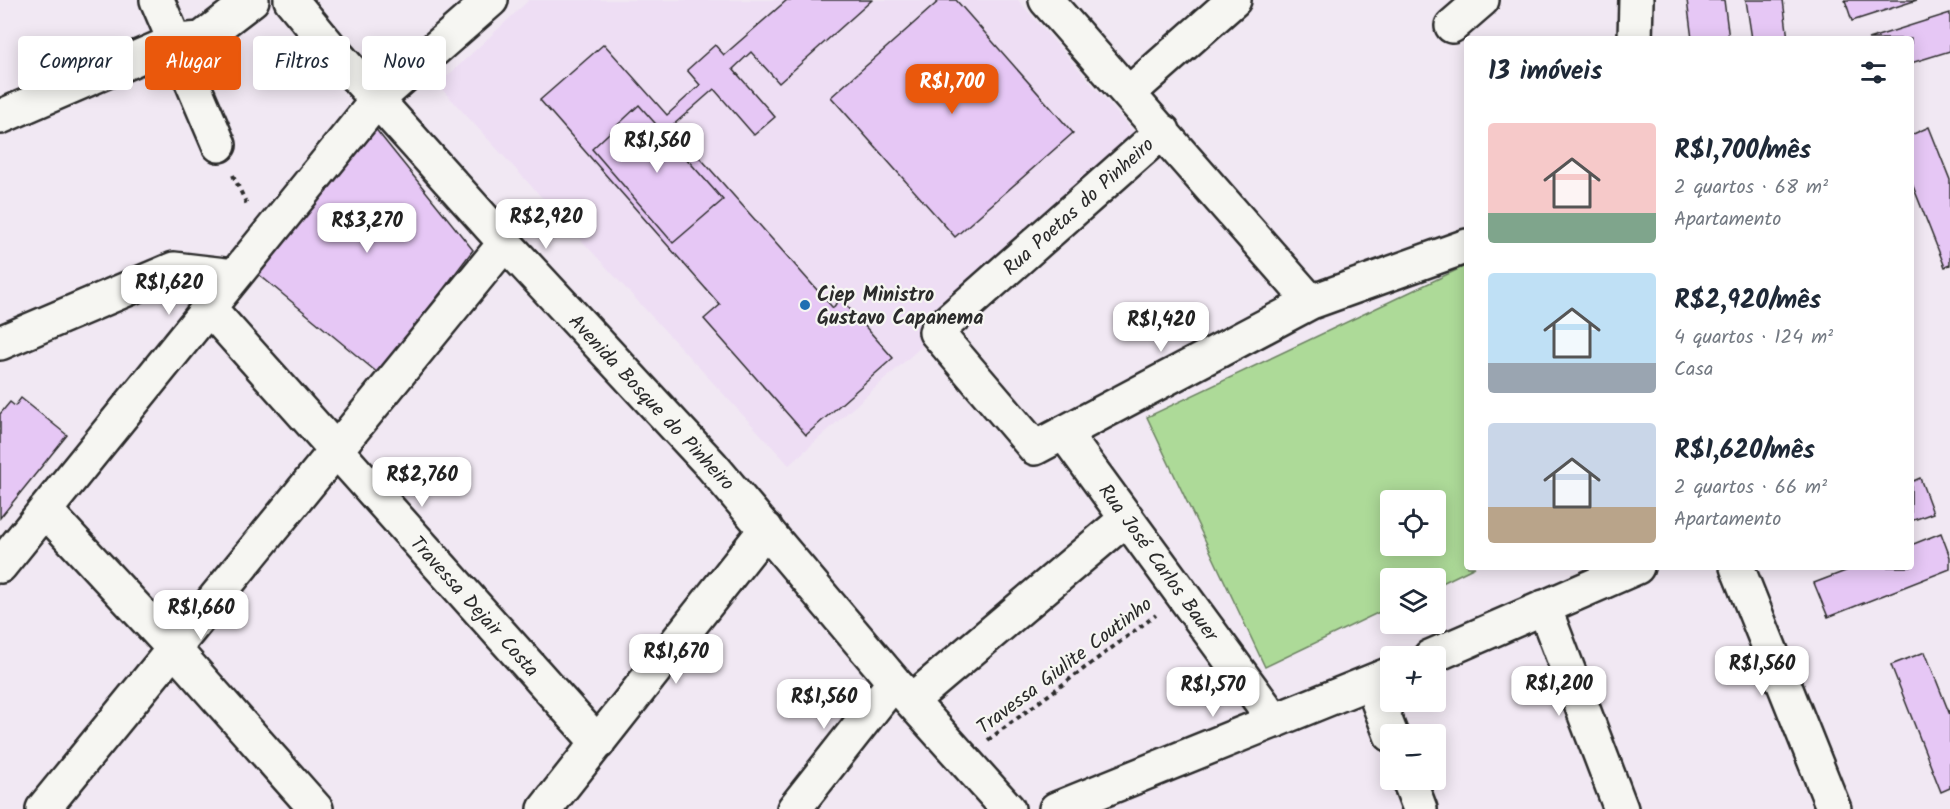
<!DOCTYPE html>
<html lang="pt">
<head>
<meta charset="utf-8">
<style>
	body { margin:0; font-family:Kalam,sans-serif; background:#f6f6f7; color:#1f2937; height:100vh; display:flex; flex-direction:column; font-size:22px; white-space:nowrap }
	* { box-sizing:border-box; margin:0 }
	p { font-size:20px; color:#747a83 }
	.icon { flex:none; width:33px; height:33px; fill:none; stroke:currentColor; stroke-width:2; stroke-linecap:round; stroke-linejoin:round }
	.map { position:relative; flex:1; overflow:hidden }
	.drawer { position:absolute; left:1464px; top:36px; width:450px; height:534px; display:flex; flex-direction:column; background:#fff; border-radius:6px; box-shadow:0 3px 15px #0003 }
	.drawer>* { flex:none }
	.hud { position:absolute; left:18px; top:36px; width:570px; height:54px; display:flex; gap:12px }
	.fabs { position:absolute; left:1380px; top:490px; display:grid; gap:12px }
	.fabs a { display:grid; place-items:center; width:66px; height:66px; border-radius:6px; background:#fff; box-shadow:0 3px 15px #0003; font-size:30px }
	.price { position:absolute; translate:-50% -51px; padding:0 14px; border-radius:12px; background:#fff; color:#222; font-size:20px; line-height:39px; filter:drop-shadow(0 2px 3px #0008) }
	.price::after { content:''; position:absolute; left:50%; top:36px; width:18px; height:14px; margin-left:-9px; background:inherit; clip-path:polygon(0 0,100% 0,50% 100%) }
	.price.active { background:#ea580c; color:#fff }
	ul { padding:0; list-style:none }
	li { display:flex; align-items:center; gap:18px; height:150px; padding:0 24px }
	li span { display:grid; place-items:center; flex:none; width:168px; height:120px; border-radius:6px; color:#555 }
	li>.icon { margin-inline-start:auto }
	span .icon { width:72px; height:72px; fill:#fffc; stroke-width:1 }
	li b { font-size:26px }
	h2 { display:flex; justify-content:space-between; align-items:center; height:72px; padding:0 24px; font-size:26px }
	.pill { padding:0 21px; border-radius:6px; background:#fff; box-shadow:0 3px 15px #0003; font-size:21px; line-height:54px }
	.pill.active { background:#ea580c; color:#fff }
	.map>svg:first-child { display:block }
</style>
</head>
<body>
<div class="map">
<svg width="1950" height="809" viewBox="0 0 1950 809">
	<rect width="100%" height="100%" fill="#f1e8f3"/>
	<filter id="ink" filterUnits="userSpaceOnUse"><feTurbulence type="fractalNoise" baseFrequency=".0167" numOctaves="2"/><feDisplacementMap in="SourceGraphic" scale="12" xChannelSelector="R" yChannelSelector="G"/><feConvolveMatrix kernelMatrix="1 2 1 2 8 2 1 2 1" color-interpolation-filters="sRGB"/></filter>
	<g filter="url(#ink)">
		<path fill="#eedef4" d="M529,0H1018L1146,146L789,465L438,85Z"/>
		<path fill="#adda98" stroke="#6c8262" stroke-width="1.5" fill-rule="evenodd" d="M1467,265V567H1475L1436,586V579H1390V607L1265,667L1147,417ZM1390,501H1436V546H1390Z"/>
		<path fill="#e6c7f5" stroke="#2b2b2b" stroke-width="1.5" d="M787,0H872L779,83L751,52L733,69L775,117L754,135L714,89L672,126L833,308L840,298L893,358L806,435L704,319L720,305L540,100L604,44L667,115L700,85L687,70L715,45L724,55Z
			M940,0H956L1073,133L955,237L831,97Z
			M1687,0H1724L1729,39H1692Z
			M1746,0H1783L1788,39H1752Z
			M1845,0H1917L1852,21Z
			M1950,13V51L1911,63V39H1868Z
			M639,105L723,200L673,243L592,149Z
			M374,127L473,250L379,374L251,268Z
			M1929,127L1950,180V265L1945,267L1911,181V135Z
			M21,398L67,435L0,518V414L10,402L15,406Z
			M1920,478L1933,513L1911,521V482Z
			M1941,533L1950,557V569L1828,617L1814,583L1856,567H1911V545Z
			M1925,652L1950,715V788L1941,792L1891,665Z"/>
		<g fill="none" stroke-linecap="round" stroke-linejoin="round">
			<g stroke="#2b2b2b" stroke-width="38">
				<path id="minor" d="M157,0L219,145
					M291,0L334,52L505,243L712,466L894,682L1008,809
					M1046,0L1311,302L1467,246
					M1452,26L1482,0
					M1635,39L1636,0
					M1129,93L1234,0
					M0,117L176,41L201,39L252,0
					M1163,131L936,332L1035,448L1311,302
					M209,308L598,743
					M0,343L174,269L234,276
					M1064,433L1275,721
					M45,510L174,649L316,809
					M0,566L378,99L491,0
					M1737,567L1834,809
					M1544,607L1621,809
					M1430,657L1637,567
					M1371,683L1391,735
					M911,701L1127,518
					M1409,780L1420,809
					M43,809L505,243
					M545,809L766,529
					M794,809L894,682
					M1056,809L1390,674"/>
			</g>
			<path stroke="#2b2b2b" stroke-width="4" stroke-dasharray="4.5 4.5" stroke-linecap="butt" d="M233,175L248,207
				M988,740L1156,615"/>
			<use href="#minor" stroke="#f6f6f2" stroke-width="33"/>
		</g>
	</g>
	<circle fill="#1f6fb2" stroke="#f6f6f2" stroke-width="2" cx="805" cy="305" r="6"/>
	<g text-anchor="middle" stroke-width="4.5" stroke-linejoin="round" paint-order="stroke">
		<g font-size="20" fill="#2b2b2b" stroke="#f6f6f2">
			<text transform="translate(1078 206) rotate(-42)" y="7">Rua Poetas do Pinheiro</text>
			<text transform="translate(652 402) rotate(47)" y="7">Avenida Bosque do Pinheiro</text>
			<text transform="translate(1159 562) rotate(54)" y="7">Rua José Carlos Bauer</text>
			<text transform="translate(475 606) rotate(48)" y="7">Travessa Dejair Costa</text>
			<text transform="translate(1064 665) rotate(-37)" y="7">Travessa Giulite Coutinho</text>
		</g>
		<g font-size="20" font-weight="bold" fill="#2b2b2b" stroke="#f6f6f2" text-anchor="start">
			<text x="817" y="301">Ciep Ministro<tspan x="817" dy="23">Gustavo Capanema</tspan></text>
		</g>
	</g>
</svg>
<div class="fabs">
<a><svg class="icon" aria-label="locate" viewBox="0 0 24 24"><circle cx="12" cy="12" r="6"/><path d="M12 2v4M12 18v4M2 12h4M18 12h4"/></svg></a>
<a><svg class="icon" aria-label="layers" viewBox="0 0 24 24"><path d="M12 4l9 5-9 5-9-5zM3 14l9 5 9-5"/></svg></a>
<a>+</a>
<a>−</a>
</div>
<b class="price active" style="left:952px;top:115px">R$1,700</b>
<b class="price" style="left:657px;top:174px">R$1,560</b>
<b class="price" style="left:546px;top:250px">R$2,920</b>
<b class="price" style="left:367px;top:254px">R$3,270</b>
<b class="price" style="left:169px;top:316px">R$1,620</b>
<b class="price" style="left:1161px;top:353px">R$1,420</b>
<b class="price" style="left:422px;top:508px">R$2,760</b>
<b class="price" style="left:201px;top:641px">R$1,660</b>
<b class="price" style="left:676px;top:685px">R$1,670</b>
<b class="price" style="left:1762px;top:697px">R$1,560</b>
<b class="price" style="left:1559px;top:717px">R$1,200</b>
<b class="price" style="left:1213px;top:718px">R$1,570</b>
<b class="price" style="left:824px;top:730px">R$1,560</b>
<div class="hud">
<a class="pill">Comprar</a>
<a class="pill active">Alugar</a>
<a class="pill">Filtros</a>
<a class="pill">Novo</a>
</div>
<section class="drawer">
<h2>13 imóveis<svg class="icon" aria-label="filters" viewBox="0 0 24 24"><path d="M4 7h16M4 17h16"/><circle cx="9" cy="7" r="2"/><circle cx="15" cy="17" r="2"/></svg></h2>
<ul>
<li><span style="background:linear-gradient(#f6c9c9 75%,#7fa58c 0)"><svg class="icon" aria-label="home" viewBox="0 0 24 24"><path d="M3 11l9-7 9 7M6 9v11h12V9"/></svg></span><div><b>R$1,700/mês</b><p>2 quartos · 68 m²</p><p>Apartamento</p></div></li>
<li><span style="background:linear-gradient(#bfe0f5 75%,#9aa5b1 0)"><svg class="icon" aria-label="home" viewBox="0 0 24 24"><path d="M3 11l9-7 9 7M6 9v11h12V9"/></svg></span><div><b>R$2,920/mês</b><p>4 quartos · 124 m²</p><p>Casa</p></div></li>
<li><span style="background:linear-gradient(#c9d6e8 70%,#b9a48a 0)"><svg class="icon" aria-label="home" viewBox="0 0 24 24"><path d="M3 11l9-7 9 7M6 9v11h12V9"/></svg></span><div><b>R$1,620/mês</b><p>2 quartos · 66 m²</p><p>Apartamento</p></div></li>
</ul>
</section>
</div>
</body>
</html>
